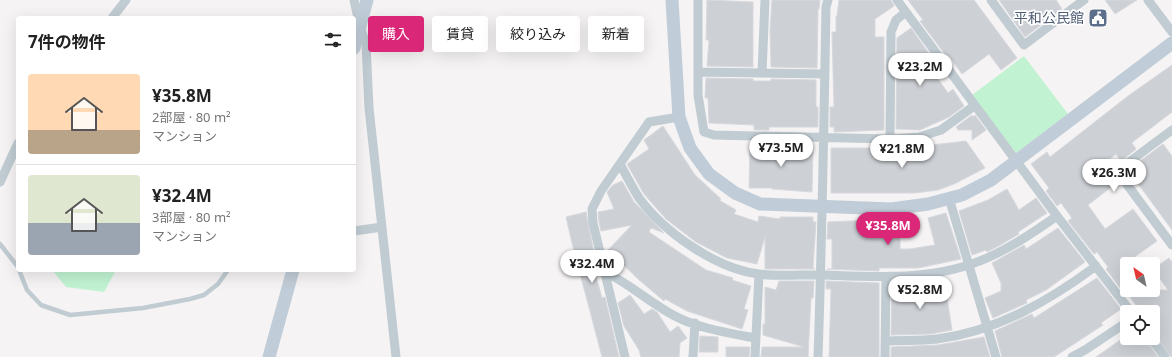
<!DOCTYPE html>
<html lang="ja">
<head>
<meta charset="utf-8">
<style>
	body { margin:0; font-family:"Noto Sans","Noto Sans JP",sans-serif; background:#f6f6f6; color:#222; height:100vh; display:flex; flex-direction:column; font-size:15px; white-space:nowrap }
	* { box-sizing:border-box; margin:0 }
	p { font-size:13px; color:#767676 }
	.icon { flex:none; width:22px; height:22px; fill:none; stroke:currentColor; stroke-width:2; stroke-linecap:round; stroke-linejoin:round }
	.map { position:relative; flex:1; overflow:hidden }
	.drawer { position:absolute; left:16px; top:16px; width:340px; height:256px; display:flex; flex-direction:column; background:#fff; border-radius:4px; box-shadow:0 4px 16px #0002 }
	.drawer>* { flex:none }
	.hud { position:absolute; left:368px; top:16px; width:380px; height:36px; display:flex; gap:8px }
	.needle { width:26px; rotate:326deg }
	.tools { position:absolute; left:1120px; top:257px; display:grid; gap:8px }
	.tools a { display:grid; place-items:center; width:40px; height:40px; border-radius:4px; background:#fff; box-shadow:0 4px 16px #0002; font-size:20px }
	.price { position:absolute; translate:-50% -34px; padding:0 9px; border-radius:14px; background:#fff; color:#222; font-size:13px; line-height:26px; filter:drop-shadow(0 1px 2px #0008) }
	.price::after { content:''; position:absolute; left:50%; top:24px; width:12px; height:9px; margin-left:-6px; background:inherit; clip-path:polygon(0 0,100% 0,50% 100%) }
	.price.selected { background:#db2777; color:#fff }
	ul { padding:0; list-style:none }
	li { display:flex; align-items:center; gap:12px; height:100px; padding:0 12px }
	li+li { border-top:1px solid #e0e0e0 }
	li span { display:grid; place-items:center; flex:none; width:112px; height:80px; border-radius:4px; color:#555 }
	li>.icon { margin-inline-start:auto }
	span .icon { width:48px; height:48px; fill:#fffc; stroke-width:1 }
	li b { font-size:17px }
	h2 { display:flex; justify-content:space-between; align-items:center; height:48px; padding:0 12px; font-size:17px }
	.pill { padding:0 14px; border-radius:4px; background:#fff; box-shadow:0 4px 16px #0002; font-size:14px; line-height:36px }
	.pill.selected { background:#db2777; color:#fff }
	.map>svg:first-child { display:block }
</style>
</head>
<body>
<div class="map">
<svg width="1172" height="357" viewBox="0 0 1172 357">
	<rect width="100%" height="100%" fill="#f5f3f3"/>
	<path fill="#c1f3d2" d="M1024,56L1068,114L1016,153L972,95Z
		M52,270H116L104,292L66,287Z"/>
	<path fill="#cdd0d5" stroke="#d7d9de" d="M707,0L753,2V67L707,66L709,40H706Z
		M772,0H820L819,9H818L817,68L771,67L770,30Z
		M839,0H891L894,6L875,19V37H884V130L834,132V127H830V107H834L832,32H836V16H837Z
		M908,0H974L1017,58L1001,70L989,54L962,74L949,56L947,57L920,21L923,20Z
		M999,0H1056L1062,9L1025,37Z
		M1105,0H1137L1115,14Z
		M911,28L937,65L931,69L948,93L953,89L964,106L949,117L920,130L896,129L897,38Z
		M1172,65V112L1134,141L1132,143L1136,149L1121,161L1116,154L1100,166L1114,185L1088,205L1105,229L1133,209L1157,241L1129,261L1130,263L1127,264V290H1168L1153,269L1169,258L1172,262V357H1171L1153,332V312H1141L1127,293V297L1106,269L1108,267L1097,252L1094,254L1068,221L1072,218L1061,203L1057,206L1046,191L1049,188L1031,164L1047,152L1050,157L1128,96Z
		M706,78L753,79V81H771V79L816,80V107H818V127H769V130H754V125L709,123L708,98H705Z
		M972,115L973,117L975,115L986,130L972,140V130H958L956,127Z
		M663,126L695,175L721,199L719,200L736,210L734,214L758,222L759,216L780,219V217H813V222H816L813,268L815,269H765V237L757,264L727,258L696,242L666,219L644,194L627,164L649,149L644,140Z
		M966,141L985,168L954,184L938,190L915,193H831V148H889V150L908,147V152L933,146L932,145Z
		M754,142H769V146L813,148L812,192L772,189V188H749L750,143Z
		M1163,144L1172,156V230L1128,170Z
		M622,181L634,202L664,233L651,228L649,232L706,270L733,278L732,280L751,286L744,309L748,310L742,329L687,311L665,299L664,301L638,279L608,250L632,225L601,231L599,222L598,212L614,209L607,192L613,185Z
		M1007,189L1019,210L1036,198L1047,213L1018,232L1019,234L1002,244L987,252L986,250L972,255L959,211L988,200Z
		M586,212L594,253L590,254L602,298L605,297L619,357H602L572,243L566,217Z
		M946,213L961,259L918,268H879V271L827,269H832V239H827L828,222L873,220V224H900V249H910L935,245L928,218Z
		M1058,228L1085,262L1046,290L1026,300L1027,303L993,318L985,298L1001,291V283L992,263L1024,245L1026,249Z
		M1097,278L1121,309L1101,323L1103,325L1054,357H1002L995,331L1032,314L1034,318Z
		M779,281H814L813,298H811L808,357H761L762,347H804L763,335V324H765V287L776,290Z
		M826,281L879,283V357H829L831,289H826Z
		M945,284L952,330L930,334L891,335L892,287Z
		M630,295L644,314L652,309L657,312L670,332L678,326L687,338L680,343L679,357H641L639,350L624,326L618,303Z
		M700,336L718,337V352H699Z
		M984,337L990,357H891V347L938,345Z
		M1123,338H1145L1158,357H1096Z
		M726,347H750L749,357H726Z"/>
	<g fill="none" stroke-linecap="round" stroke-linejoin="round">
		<path stroke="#c0cbd2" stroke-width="4.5" d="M0,244L18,267
			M19,270L27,290L41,305L70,315L143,308L190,299L204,295L218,284L228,270"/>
		<path stroke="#c0cbd2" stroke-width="9" d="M354,0L360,27L366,44L369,108L396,357
			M698,0V95L704,132L714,135L890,139L919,137L941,130L974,106
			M897,0L1057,216L1131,312
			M991,0L1024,45L1084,0
			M1148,0L1172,32
			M112,18L126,0
			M698,72L825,74
			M762,73L765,0
			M1172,130L1117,171L1172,245
			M890,139L891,32L896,20L906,12
			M620,164C626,175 632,187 639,198C664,232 716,269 759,274C781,277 804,274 826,275C879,277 936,281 987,258C1012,247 1034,232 1057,216
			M0,182L18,143
			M949,198L996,357
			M354,231L382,227
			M605,272C630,284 649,302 673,315C696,328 729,333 755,338
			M1151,338L1165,357
			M886,341C903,340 920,341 937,339C997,331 1049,301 1096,266
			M625,357L593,223L592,209L601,191L649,122L679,117
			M693,357L695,323
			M755,357L759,274
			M818,357C822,240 824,124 826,7L828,0
			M885,357L886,278
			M1072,357L1085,350L1127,322"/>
		<path stroke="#c0ccd7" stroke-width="13" d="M672,0L679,117L690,148L709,174L735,193L760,204L891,209L928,204L962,195L991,180L1172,43
			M354,48L367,0
			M269,357L293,270"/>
	</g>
	<defs>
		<g id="civic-square" transform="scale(1)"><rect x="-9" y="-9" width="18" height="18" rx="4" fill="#5c6f8a" stroke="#fff"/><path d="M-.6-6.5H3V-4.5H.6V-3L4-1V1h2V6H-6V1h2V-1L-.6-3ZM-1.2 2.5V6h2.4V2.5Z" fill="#fff"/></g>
	</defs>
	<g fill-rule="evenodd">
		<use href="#civic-square" x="1098" y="18"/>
	</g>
	<g text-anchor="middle" stroke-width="3.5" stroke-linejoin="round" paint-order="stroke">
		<g font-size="14" fill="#4e5e75" stroke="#fff" text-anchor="end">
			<text x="1084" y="23">平和公民館</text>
		</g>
	</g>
</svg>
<div class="tools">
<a><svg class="needle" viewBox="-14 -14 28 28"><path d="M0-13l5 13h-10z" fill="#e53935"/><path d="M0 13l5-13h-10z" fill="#767676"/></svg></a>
<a><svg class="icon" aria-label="locate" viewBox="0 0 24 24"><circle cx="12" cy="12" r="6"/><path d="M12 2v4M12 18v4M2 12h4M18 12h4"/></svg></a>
</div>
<b class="price" style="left:920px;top:87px">¥23.2M</b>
<b class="price" style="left:781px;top:168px">¥73.5M</b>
<b class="price" style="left:902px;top:169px">¥21.8M</b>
<b class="price" style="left:1114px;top:193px">¥26.3M</b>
<b class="price selected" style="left:888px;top:246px">¥35.8M</b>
<b class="price" style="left:592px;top:284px">¥32.4M</b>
<b class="price" style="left:920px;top:310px">¥52.8M</b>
<div class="hud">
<a class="pill selected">購入</a>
<a class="pill">賃貸</a>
<a class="pill">絞り込み</a>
<a class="pill">新着</a>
</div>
<section class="drawer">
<h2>7件の物件<svg class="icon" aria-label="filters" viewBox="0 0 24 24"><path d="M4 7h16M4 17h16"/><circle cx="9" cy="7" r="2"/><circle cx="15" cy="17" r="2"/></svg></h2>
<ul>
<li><span style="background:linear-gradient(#ffd9b3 70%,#b9a48a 0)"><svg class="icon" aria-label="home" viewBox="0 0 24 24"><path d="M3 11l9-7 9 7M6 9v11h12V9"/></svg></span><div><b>¥35.8M</b><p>2部屋 · 80 m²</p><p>マンション</p></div></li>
<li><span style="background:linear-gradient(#dfe7d0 60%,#9aa5b1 0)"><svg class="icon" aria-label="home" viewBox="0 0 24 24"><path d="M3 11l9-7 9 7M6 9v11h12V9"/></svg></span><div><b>¥32.4M</b><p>3部屋 · 80 m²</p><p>マンション</p></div></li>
</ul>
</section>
</div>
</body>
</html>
